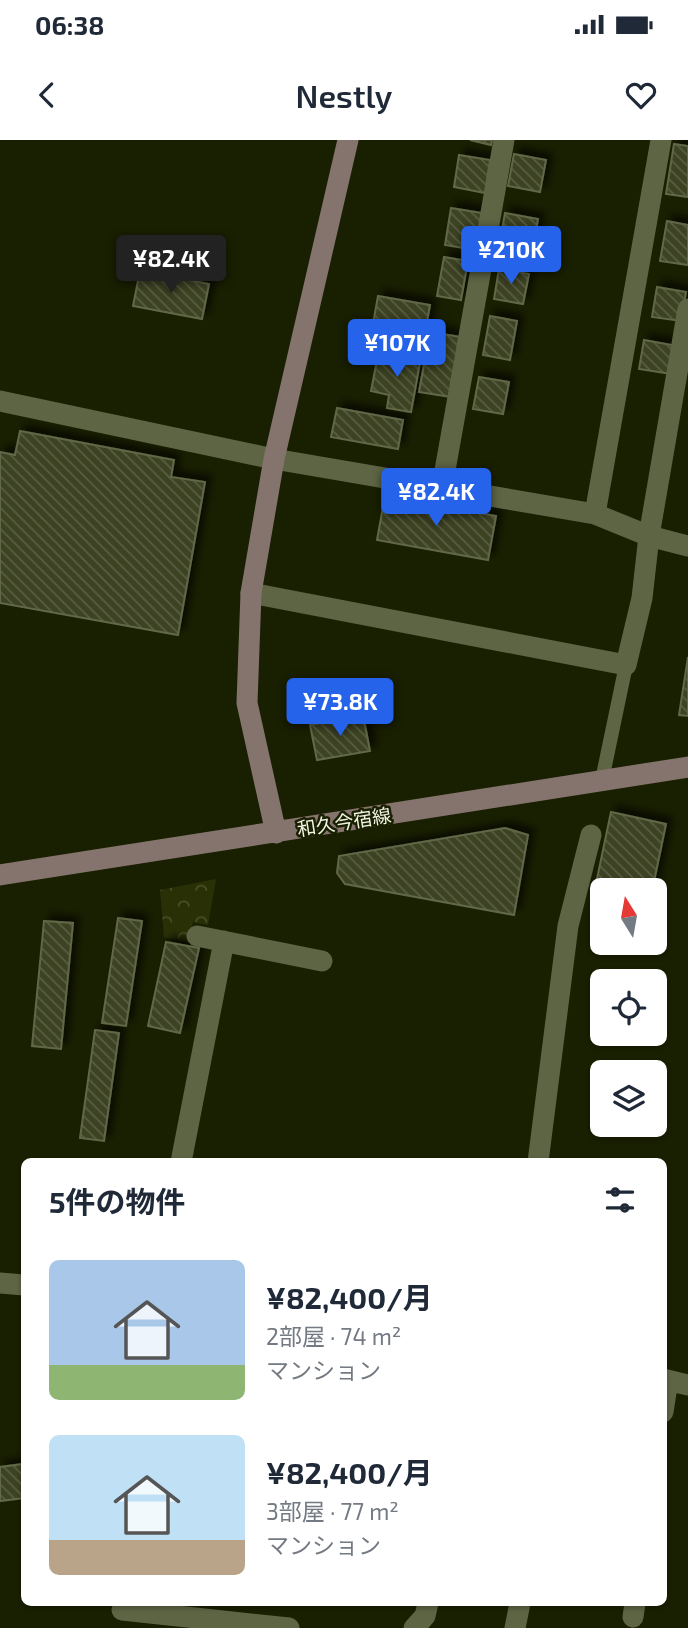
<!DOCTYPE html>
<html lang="ja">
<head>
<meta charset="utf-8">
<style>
	body { margin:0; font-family:"Exo 2","Noto Sans JP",sans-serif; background:#f6f6f7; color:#1f2937; height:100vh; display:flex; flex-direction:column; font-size:26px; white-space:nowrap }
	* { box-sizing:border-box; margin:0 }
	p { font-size:23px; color:#747a83 }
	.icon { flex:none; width:38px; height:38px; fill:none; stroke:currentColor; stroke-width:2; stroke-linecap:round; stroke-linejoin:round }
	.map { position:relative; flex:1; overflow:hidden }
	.drawer { position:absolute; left:21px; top:1018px; width:646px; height:448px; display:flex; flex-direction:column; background:#fff; border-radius:10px; box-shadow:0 2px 5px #0004 }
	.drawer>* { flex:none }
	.needle { width:46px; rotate:349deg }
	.fabs { position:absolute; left:590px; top:738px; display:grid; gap:14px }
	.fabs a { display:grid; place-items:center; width:77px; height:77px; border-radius:10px; background:#fff; box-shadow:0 2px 5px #0004; font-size:35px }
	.price { position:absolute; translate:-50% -60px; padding:0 16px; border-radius:7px; background:#2563eb; color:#fff; font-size:23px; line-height:46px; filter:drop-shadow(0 2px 4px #0008) }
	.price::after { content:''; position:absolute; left:50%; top:42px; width:21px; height:16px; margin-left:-10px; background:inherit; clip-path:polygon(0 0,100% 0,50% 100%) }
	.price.current { background:#222; color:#fff }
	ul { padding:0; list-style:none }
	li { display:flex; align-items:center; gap:21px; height:175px; padding:0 28px }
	li span { display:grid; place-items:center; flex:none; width:196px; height:140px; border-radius:10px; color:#555 }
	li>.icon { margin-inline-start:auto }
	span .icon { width:84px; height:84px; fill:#fffc; stroke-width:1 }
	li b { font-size:30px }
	h2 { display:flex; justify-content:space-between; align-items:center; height:84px; padding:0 28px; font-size:30px }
	.status { display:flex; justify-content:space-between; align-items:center; height:49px; padding:0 35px; background:#fff; direction:ltr }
	.status svg { height:19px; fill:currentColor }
	header { display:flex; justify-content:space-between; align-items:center; height:91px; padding:0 28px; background:#fff; font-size:32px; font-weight:600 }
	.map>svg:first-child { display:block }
</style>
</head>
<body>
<div class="status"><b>06:38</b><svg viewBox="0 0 49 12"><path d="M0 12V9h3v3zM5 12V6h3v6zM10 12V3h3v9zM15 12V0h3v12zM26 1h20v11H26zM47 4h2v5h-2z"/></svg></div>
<header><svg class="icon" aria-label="back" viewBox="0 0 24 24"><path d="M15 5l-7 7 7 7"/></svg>Nestly<svg class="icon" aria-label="heart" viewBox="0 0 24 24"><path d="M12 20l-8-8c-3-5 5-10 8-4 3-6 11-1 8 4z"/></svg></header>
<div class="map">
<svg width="688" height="1488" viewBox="0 0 688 1488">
	<defs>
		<pattern id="park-crowns" width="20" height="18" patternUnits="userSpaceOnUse" patternTransform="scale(1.75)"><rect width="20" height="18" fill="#293005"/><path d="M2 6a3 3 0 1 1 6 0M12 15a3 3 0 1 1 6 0" fill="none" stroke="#484f29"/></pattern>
		<pattern id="building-back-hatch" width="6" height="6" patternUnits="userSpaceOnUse" patternTransform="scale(1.75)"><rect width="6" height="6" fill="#3c4223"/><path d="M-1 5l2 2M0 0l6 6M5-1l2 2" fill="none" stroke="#585e43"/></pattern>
		<filter id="shadow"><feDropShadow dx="6" dy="-6" stdDeviation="3.5" flood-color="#0009"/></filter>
	</defs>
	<rect width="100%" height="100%" fill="#191f01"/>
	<path fill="url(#park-crowns)" d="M216,739L208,785L193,782L188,802L164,797L160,750Z"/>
	<path fill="url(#building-back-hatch)" stroke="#606847" stroke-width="2" filter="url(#shadow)" d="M470,0H492L491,5Z
		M674,4L688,6V57L666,54Z
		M514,14L546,20L540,52L508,46Z
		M459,15L490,20L485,53L454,47Z
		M451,68L482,73L476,110L445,105Z
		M505,73L538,79L531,118L498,113Z
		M667,81L688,85V125L660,121Z
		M444,117L468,121L461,160L437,156Z
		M499,129L529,134L523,164L494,159Z
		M140,131L209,144L202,179L133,166Z
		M657,147L686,152L681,181L652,177Z
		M378,156L430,165L422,209L370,201Z
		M490,176L517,181L510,220L483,215Z
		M430,192L461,197L451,257L419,252Z
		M644,200L677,206L672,234L639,229Z
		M379,210L421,217L411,272L387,268L389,255L371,251Z
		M479,237L509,242L503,274L473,269Z
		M337,268L403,280L398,309L331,297Z
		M20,291L174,320L171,337L205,342L178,495L0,463V312L15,315Z
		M385,356L496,376L488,420L377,400Z
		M688,517V576L679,575Z
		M363,575L370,611L317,620L310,585Z
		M611,672L666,684L652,751L594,753Z
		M505,688L528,695L514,775L345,744L337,733L339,716Z
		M118,778L142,781L126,886L102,883Z
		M44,781L73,783L61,909L32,906Z
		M166,802L199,808L180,893L148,886Z
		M95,890L119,893L104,1001L80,998Z
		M24,1324V1358L0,1361V1327Z"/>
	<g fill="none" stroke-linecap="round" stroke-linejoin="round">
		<path stroke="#5d6544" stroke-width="14" d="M602,640L626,525"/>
		<path stroke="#5d6544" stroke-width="21" d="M0,261L274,319L595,374L649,396L688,406
			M442,347L504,0
			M595,374L661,0
			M251,453L626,525L642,458L649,396L688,169
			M197,796L322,821
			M181,1022L224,801
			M538,1022L568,786L591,695
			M0,1143L24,1145
			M663,1239L688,1245
			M663,1272L668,1240
			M122,1470L289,1488
			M633,1477L635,1463
			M414,1488L425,1476L428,1463
			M515,1488L520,1463"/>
		<path stroke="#85746d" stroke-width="21" d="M276,693L247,563L251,453L274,319L348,0
			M0,735L688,627"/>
	</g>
	<g text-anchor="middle" stroke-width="5" stroke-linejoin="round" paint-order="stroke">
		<g font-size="19" fill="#f0f5e2" stroke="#191f01">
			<text transform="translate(344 682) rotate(-9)" y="7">和久今宿線</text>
		</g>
	</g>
</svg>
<div class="fabs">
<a><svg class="needle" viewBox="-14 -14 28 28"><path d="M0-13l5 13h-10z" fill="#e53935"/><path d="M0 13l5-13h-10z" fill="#747a83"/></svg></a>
<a><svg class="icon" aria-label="locate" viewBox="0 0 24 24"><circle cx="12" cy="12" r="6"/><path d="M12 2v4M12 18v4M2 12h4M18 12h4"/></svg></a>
<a><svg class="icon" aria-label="layers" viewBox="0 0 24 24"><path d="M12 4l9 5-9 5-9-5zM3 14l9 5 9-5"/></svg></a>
</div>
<b class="price" style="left:511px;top:146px">¥210K</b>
<b class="price current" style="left:171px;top:155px">¥82.4K</b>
<b class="price" style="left:397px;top:239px">¥107K</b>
<b class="price" style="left:436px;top:388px">¥82.4K</b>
<b class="price" style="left:340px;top:598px">¥73.8K</b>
<section class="drawer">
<h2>5件の物件<svg class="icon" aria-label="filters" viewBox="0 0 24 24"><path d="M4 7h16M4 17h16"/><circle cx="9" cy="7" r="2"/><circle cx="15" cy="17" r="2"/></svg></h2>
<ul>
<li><span style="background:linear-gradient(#a9c7e8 75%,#8fb573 0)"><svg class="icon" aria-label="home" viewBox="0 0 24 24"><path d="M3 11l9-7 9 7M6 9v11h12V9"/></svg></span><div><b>¥82,400/月</b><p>2部屋 · 74 m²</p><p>マンション</p></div></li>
<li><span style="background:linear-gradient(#bfe0f5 75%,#b9a48a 0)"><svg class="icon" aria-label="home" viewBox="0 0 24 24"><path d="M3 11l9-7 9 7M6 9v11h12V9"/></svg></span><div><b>¥82,400/月</b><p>3部屋 · 77 m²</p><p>マンション</p></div></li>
</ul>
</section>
</div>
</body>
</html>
